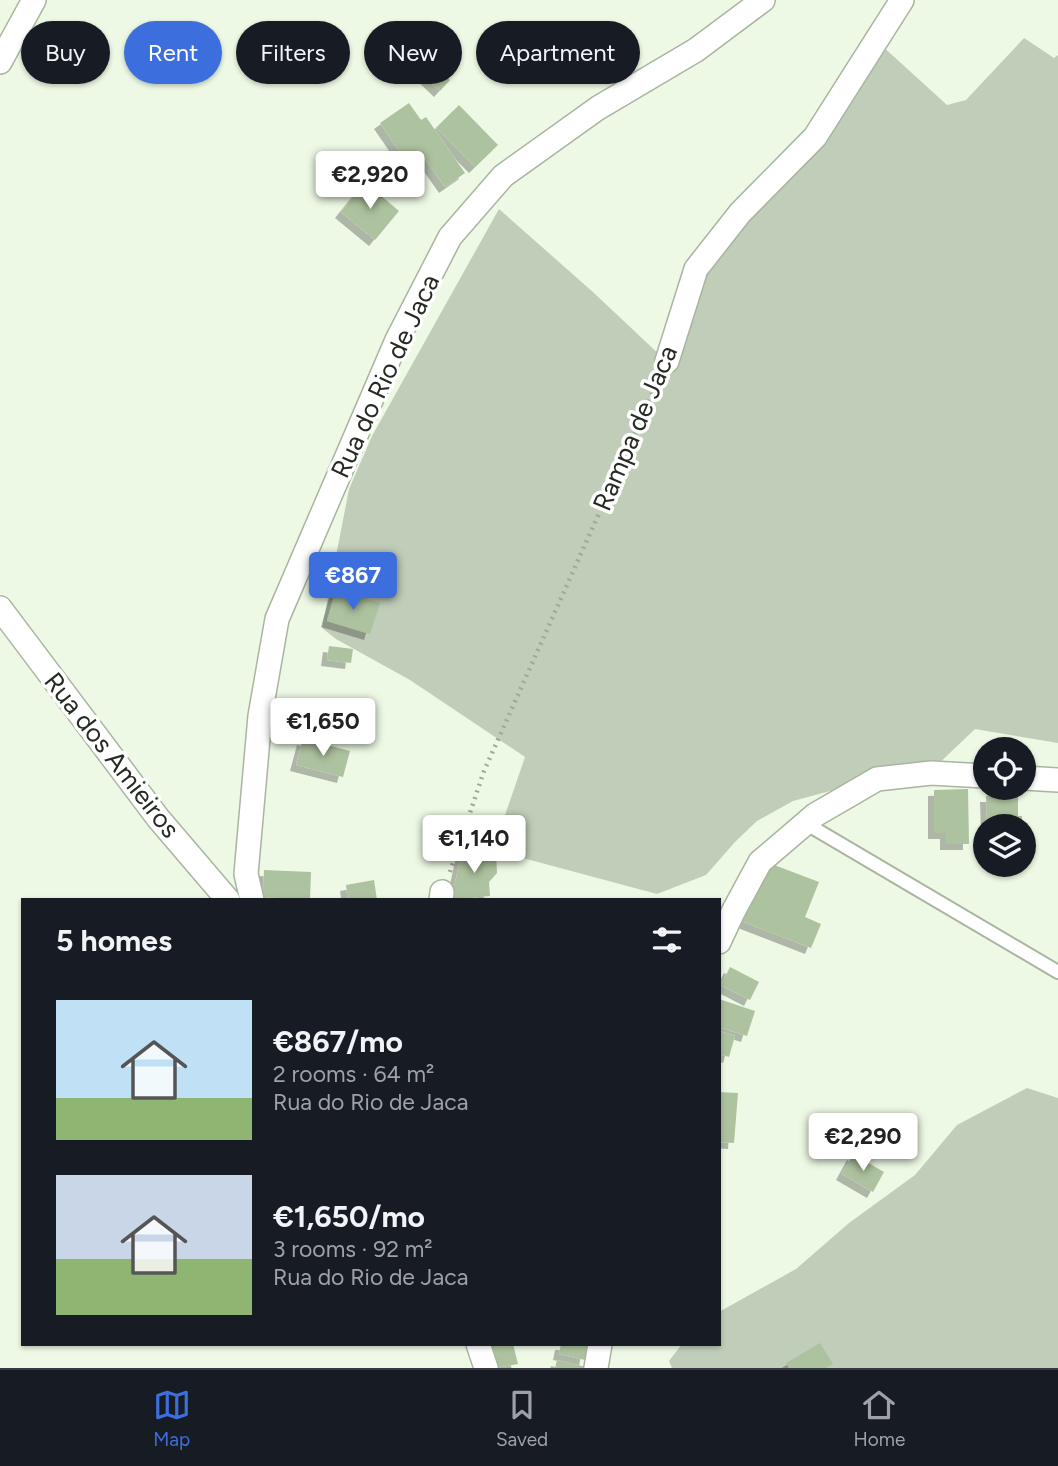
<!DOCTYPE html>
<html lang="en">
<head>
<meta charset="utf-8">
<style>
	body { margin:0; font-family:Figtree,sans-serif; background:#20242c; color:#f1f3f6; height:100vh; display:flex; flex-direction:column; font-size:26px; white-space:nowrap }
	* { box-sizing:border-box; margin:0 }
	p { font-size:23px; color:#9ea1a6 }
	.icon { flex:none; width:38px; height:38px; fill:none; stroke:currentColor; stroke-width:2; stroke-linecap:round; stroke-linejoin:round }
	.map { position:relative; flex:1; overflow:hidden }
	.side { position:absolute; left:21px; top:898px; width:700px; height:448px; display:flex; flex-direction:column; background:#171b24; border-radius:0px; box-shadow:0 2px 5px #0004 }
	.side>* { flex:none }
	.banner { position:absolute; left:21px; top:21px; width:700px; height:63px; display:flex; gap:14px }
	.tools { position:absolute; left:973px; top:737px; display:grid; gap:14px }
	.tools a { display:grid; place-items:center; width:63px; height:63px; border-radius:50%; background:#171b24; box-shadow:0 2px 5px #0004; font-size:35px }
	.price { position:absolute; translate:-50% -60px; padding:0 16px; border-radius:7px; background:#fff; color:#222; font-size:23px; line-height:46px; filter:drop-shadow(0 2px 4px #0008) }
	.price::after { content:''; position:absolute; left:50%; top:42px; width:21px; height:16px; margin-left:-10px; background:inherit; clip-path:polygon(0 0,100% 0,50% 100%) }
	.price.selected { background:#3c6ede; color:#fff }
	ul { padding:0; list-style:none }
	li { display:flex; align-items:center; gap:21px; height:175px; padding:0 35px }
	li span { display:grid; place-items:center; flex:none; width:196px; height:140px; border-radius:0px; color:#555 }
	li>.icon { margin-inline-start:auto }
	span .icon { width:84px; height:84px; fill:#fffc; stroke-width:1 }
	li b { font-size:30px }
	h2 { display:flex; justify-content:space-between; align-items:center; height:84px; padding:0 35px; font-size:30px }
	.pill { padding:0 24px; border-radius:32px; background:#171b24; box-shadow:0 2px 5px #0004; font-size:24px; line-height:63px }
	.pill.selected { background:#3c6ede; color:#fff }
	.dock { display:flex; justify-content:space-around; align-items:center; height:98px; border-top:2px solid #363941; background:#171b24; font-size:19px; color:#9ea1a6 }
	.dock a { display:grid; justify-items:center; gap:4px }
	.dock .selected { color:#3c6ede }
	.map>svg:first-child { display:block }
</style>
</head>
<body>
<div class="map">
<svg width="1058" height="1368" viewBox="0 0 1058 1368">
	<defs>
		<filter id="shadow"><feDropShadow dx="-6" dy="6" stdDeviation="0" flood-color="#0004"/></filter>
	</defs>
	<rect width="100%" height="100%" fill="#edf9e4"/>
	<path fill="#c0cdb8" d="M1024,38L1054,58L1058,55V743L975,729L933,769L867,781L793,801L757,821L735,842L706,875L657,894L493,850L525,757L410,680L336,639L322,628L349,489L372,436L499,209L594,293L663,358L697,270L880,44L947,105L966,100Z
		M1027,1088L1058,1098V1368H672L669,1361L682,1344H719V1312L796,1269L849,1223L915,1175L957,1125Z"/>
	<path fill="#adc29e" filter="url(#shadow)" d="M421,53L450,80L440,91L411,63Z
		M409,103L421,120L426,117L465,173L445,187L419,150L405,159L380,123Z
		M459,105L498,145L475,167L436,128Z
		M365,182L399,211L375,240L341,212Z
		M336,589L380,603L370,634L327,621Z
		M329,646L353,649L351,663L327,660Z
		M303,739L350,751L343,777L296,765Z
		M968,789L969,844H946V833H934V790Z
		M986,796H1018V816H1022V826H987Z
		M463,846L496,853L497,873L489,882L490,896L446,900L445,894L455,883Z
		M769,863L819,882L805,917L821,924L811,948L736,919L747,889L757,893Z
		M264,870L311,872L310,900L263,897Z
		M374,880L377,900H348L346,885Z
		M730,967L759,982L750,1000L721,985Z
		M719,999L755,1011L747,1036L719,1027Z
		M719,1031L735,1036L729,1057L719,1054Z
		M719,1092L738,1093L734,1143L719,1142Z
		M853,1154L884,1172L873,1192L842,1174Z
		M820,1343L833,1364L826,1368H789L786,1363Z
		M486,1344H513L518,1364L494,1368Z
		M561,1344H588L585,1360L559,1354Z
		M557,1360L586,1367V1368H555Z"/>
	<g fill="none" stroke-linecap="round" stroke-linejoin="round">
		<g stroke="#a9b5a0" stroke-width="16">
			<path id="lane" d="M805,823L1058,972"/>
		</g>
		<g stroke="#a9b5a0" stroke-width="26">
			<path id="street" d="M0,62L34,0
				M667,361L696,269L740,213L815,137L902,0
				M0,608L158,818L228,900
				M1024,778L1058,780
				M252,900L246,874L260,716L277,619L397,340L450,237L503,176L598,108L696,50L763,0
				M441,900L442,892
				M719,942L733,912L760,862L815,815L877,779L931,773L985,776
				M478,1344L486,1368
				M596,1368L600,1344"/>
		</g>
		<path stroke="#9fa999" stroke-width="4.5" stroke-dasharray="2 5" stroke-linecap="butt" d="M450,872L484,771L658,381"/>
		<use href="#lane" stroke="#fff" stroke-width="12"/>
		<use href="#street" stroke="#fff" stroke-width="23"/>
	</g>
	<g text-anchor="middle" stroke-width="7" stroke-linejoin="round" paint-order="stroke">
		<g font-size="26" fill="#252a22" stroke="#fff">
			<text transform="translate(385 376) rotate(-65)" y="9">Rua do Rio de Jaca</text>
			<text transform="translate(635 428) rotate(-67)" y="9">Rampa de Jaca</text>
			<text transform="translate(112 755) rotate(52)" y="9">Rua dos Amieiros</text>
		</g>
	</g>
</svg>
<div class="tools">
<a><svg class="icon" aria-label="locate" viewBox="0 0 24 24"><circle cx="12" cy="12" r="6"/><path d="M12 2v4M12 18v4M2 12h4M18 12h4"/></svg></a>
<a><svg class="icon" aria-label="layers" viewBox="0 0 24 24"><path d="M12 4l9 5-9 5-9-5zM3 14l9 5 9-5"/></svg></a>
</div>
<b class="price" style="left:370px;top:211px">€2,920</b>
<b class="price selected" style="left:353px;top:612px">€867</b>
<b class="price" style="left:323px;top:758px">€1,650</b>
<b class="price" style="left:474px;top:875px">€1,140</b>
<b class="price" style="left:863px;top:1173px">€2,290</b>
<div class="banner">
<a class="pill">Buy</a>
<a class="pill selected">Rent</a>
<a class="pill">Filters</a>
<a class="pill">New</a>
<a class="pill">Apartment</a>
</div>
<section class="side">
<h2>5 homes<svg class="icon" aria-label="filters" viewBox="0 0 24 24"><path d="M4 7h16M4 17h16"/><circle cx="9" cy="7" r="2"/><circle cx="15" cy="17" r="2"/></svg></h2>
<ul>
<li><span style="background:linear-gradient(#bfe0f5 70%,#8fb573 0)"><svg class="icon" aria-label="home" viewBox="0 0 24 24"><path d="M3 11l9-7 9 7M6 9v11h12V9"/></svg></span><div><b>€867/mo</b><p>2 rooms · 64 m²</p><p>Rua do Rio de Jaca</p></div></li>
<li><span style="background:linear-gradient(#c9d6e8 60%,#8fb573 0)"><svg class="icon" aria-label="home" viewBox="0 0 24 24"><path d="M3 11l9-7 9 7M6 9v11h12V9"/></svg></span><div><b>€1,650/mo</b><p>3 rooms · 92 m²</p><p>Rua do Rio de Jaca</p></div></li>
</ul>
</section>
</div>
<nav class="dock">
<a class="selected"><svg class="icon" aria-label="map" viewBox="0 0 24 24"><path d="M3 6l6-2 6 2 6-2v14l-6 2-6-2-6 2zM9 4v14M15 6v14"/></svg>Map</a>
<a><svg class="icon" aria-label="saved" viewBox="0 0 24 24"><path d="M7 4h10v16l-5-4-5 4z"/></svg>Saved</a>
<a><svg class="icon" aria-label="home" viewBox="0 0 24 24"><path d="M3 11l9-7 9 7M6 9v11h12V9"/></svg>Home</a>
</nav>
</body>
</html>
